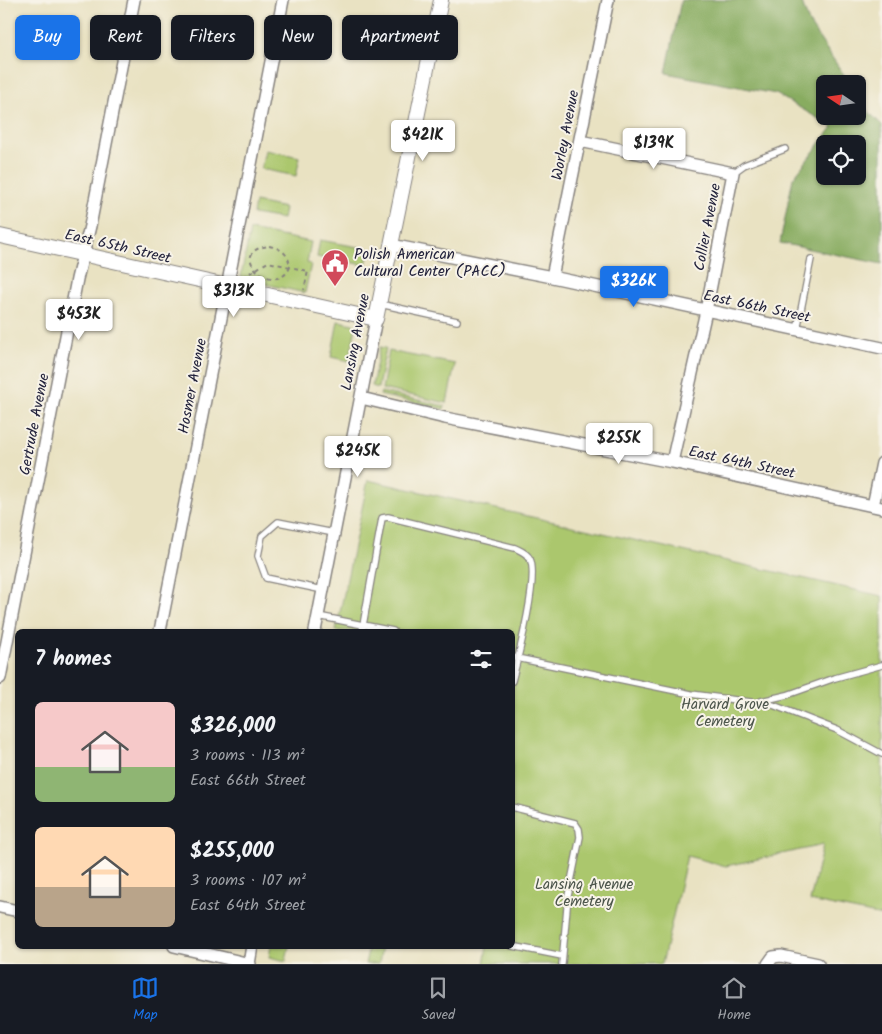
<!DOCTYPE html>
<html lang="en">
<head>
<meta charset="utf-8">
<style>
	body { margin:0; font-family:Kalam,sans-serif; background:#242831; color:#f1f3f6; height:100vh; display:flex; flex-direction:column; font-size:19px; white-space:nowrap }
	* { box-sizing:border-box; margin:0 }
	p { font-size:16px; color:#9ea1a6 }
	.icon { flex:none; width:28px; height:28px; fill:none; stroke:currentColor; stroke-width:2; stroke-linecap:round; stroke-linejoin:round }
	.map { position:relative; flex:1; overflow:hidden }
	.sheet { position:absolute; left:15px; top:629px; width:500px; height:320px; display:flex; flex-direction:column; background:#171b24; border-radius:8px; box-shadow:0 1px 4px #0004 }
	.sheet>* { flex:none }
	.banner { position:absolute; left:15px; top:15px; width:500px; height:45px; display:flex; gap:10px }
	.needle { width:32px; rotate:283deg }
	.buttons { position:absolute; left:816px; top:75px; display:grid; gap:10px }
	.buttons a { display:grid; place-items:center; width:50px; height:50px; border-radius:8px; background:#171b24; box-shadow:0 1px 4px #0004; font-size:25px }
	.price { position:absolute; translate:-50% -42px; padding:0 11px; border-radius:5px; background:#fff; color:#222; font-size:16px; line-height:32px; filter:drop-shadow(0 1px 2px #0008) }
	.price::after { content:''; position:absolute; left:50%; top:30px; width:15px; height:11px; margin-left:-8px; background:inherit; clip-path:polygon(0 0,100% 0,50% 100%) }
	.price.selected { background:#1a73e8; color:#fff }
	ul { padding:0; list-style:none }
	li { display:flex; align-items:center; gap:15px; height:125px; padding:0 20px }
	li span { display:grid; place-items:center; flex:none; width:140px; height:100px; border-radius:8px; color:#555 }
	li>.icon { margin-inline-start:auto }
	span .icon { width:60px; height:60px; fill:#fffc; stroke-width:1 }
	li b { font-size:21px }
	h2 { display:flex; justify-content:space-between; align-items:center; height:60px; padding:0 20px; font-size:21px }
	.chip { padding:0 18px; border-radius:8px; background:#171b24; box-shadow:0 1px 4px #0004; font-size:18px; line-height:45px }
	.chip.selected { background:#1a73e8; color:#fff }
	.tab-bar { display:flex; justify-content:space-around; align-items:center; height:70px; border-top:1px solid #363941; background:#171b24; font-size:14px; color:#9ea1a6 }
	.tab-bar a { display:grid; justify-items:center; gap:2px }
	.tab-bar .selected { color:#1a73e8 }
	.map>svg:first-child { display:block }
</style>
</head>
<body>
<div class="map">
<svg width="882" height="964" viewBox="0 0 882 964">
	<rect width="100%" height="100%" fill="#f7f3e8"/>
	<filter id="ink" filterUnits="userSpaceOnUse"><feTurbulence type="fractalNoise" baseFrequency=".02" numOctaves="2"/><feDisplacementMap in="SourceGraphic" scale="10" xChannelSelector="R" yChannelSelector="G"/><feConvolveMatrix kernelMatrix="1 2 1 2 8 2 1 2 1" color-interpolation-filters="sRGB"/></filter>
	<filter id="wash" filterUnits="userSpaceOnUse"><feTurbulence type="fractalNoise" baseFrequency=".0096" numOctaves="4" result="noise"/><feDisplacementMap in="SourceGraphic" scale="20" xChannelSelector="R" yChannelSelector="G"/><feGaussianBlur stdDeviation="1.12" result="paint"/><feColorMatrix in="noise" values="0 0 0 0 0 0 0 0 0 0 0 0 0 0 0 0 0 1.4 0 .05"/><feComposite in="paint" operator="in"/></filter>
	<g filter="url(#wash)">
		<rect width="100%" height="100%" fill="#e9e2c2"/>
		<path fill="#abc76d" stroke="#667454" d="M265,150L300,157L296,176L261,169Z
			M255,202L285,208L283,219L253,214Z
			M250,230L311,242L307,263L311,264L305,293L243,279L241,276Z
			M320,240L369,249L366,265L317,257Z
			M338,321L353,324L356,327L349,361L331,357Z
			M380,347L386,348L378,388L372,386Z
			M389,351L455,364L447,403L382,389Z
			M381,392L445,406L444,409L380,395Z
			M368,480L882,596V916L810,901L823,845L726,866L687,856L662,964H484L487,946H512V631H336Z
			M271,946H289L286,961L269,957Z
			M369,946H382L379,964H365Z"/>
		<path fill="#88ac60" stroke="#55674e" fill-rule="evenodd" d="M681,0H801L809,23L850,84H825V116H858V95L868,111L882,125V264L780,243L793,178L833,127L776,94L666,73ZM825,144H858V176H825Z"/>
	</g>
	<g filter="url(#ink)">
		<g fill="none" stroke-linecap="round" stroke-linejoin="round">
			<g stroke="#86827e" stroke-width="8">
				<path id="service" d="M733,173L744,165L785,149
					M380,304L457,321
					M797,330L811,259
					M323,590L266,578L258,556L262,536L278,522L334,533
					M318,616L393,631
					M362,631L382,518L388,517L515,548C521,551 527,553 530,559C539,577 518,658 512,681
					M512,657L691,694L773,705L837,730L882,754
					M761,701L787,695L835,678L882,665
					M512,807L575,823L579,829L580,837L568,896L562,964
					M512,946L562,956"/>
			</g>
			<g stroke="#86827e" stroke-width="14">
				<path id="minor" d="M580,141L733,173L706,311L672,462
					M391,245L552,277L882,348
					M552,277L608,0
					M361,398L445,418L672,462L882,508
					M873,506L882,463
					M160,631L283,0
					M315,631L376,319
					M0,678L77,279L90,226L134,0
					M0,907L18,911
					M174,946L250,964
					M249,964L252,946
					M768,964L773,957L781,956L818,964"/>
			</g>
			<g stroke="#86827e" stroke-width="16">
				<path id="tertiary" d="M0,236L376,319L441,0"/>
			</g>
			<path stroke="#86827e" stroke-width="2" stroke-dasharray="4 4" stroke-linecap="butt" d="M269,246C281,248 289,254 290,267C276,300 223,251 269,246Z
				M243,277L268,262L308,271L304,290"/>
			<use href="#service" stroke="#fff" stroke-width="5.5"/>
			<use href="#minor" stroke="#fff" stroke-width="11"/>
			<use href="#tertiary" stroke="#fff" stroke-width="14"/>
		</g>
	</g>
	<defs>
		<g id="civic-pin" transform="scale(1.4375)"><path d="M0 17L-7.5 6A9.5 9.5 0 1 1 7.5 6Z" fill="#d1495b" stroke="#f7f3e8"/><path d="M-.6-6.5H3V-4.5H.6V-3L4-1V1h2V6H-6V1h2V-1L-.6-3ZM-1.2 2.5V6h2.4V2.5Z" fill="#fff"/></g>
	</defs>
	<g fill-rule="evenodd">
		<use href="#civic-pin" x="335" y="263"/>
	</g>
	<g text-anchor="middle" stroke-width="4" stroke-linejoin="round" paint-order="stroke">
		<g font-size="15" fill="#22223b" stroke="#f7f3e8">
			<text transform="translate(565 135) rotate(-79)" y="5">Worley Avenue</text>
			<text transform="translate(707 227) rotate(-79)" y="5">Collier Avenue</text>
			<text transform="translate(118 246) rotate(13)" y="5">East 65th Street</text>
			<text transform="translate(757 306) rotate(12)" y="5">East 66th Street</text>
			<text transform="translate(355 342) rotate(-79)" y="5">Lansing Avenue</text>
			<text transform="translate(192 386) rotate(-79)" y="5">Hosmer Avenue</text>
			<text transform="translate(34 424) rotate(-79)" y="5">Gertrude Avenue</text>
			<text transform="translate(742 462) rotate(12)" y="5">East 64th Street</text>
		</g>
		<g font-size="15" fill="#22223b" stroke="#f7f3e8" text-anchor="start">
			<text x="354" y="259">Polish American<tspan x="354" dy="17">Cultural Center (PACC)</tspan></text>
		</g>
		<g font-size="15" fill="#4b544a" stroke="#f7f3e8">
			<text x="725" y="709">Harvard Grove<tspan x="725" dy="17">Cemetery</tspan></text>
			<text x="584" y="889">Lansing Avenue<tspan x="584" dy="17">Cemetery</tspan></text>
		</g>
	</g>
</svg>
<div class="buttons">
<a><svg class="needle" viewBox="-14 -14 28 28"><path d="M0-13l5 13h-10z" fill="#e53935"/><path d="M0 13l5-13h-10z" fill="#9ea1a6"/></svg></a>
<a><svg class="icon" aria-label="locate" viewBox="0 0 24 24"><circle cx="12" cy="12" r="6"/><path d="M12 2v4M12 18v4M2 12h4M18 12h4"/></svg></a>
</div>
<b class="price" style="left:423px;top:162px">$421K</b>
<b class="price" style="left:654px;top:170px">$139K</b>
<b class="price selected" style="left:634px;top:308px">$326K</b>
<b class="price" style="left:234px;top:318px">$313K</b>
<b class="price" style="left:79px;top:341px">$453K</b>
<b class="price" style="left:619px;top:465px">$255K</b>
<b class="price" style="left:358px;top:478px">$245K</b>
<div class="banner">
<a class="chip selected">Buy</a>
<a class="chip">Rent</a>
<a class="chip">Filters</a>
<a class="chip">New</a>
<a class="chip">Apartment</a>
</div>
<section class="sheet">
<h2>7 homes<svg class="icon" aria-label="filters" viewBox="0 0 24 24"><path d="M4 7h16M4 17h16"/><circle cx="9" cy="7" r="2"/><circle cx="15" cy="17" r="2"/></svg></h2>
<ul>
<li><span style="background:linear-gradient(#f6c9c9 65%,#8fb573 0)"><svg class="icon" aria-label="home" viewBox="0 0 24 24"><path d="M3 11l9-7 9 7M6 9v11h12V9"/></svg></span><div><b>$326,000</b><p>3 rooms · 113 m²</p><p>East 66th Street</p></div></li>
<li><span style="background:linear-gradient(#ffd9b3 60%,#b9a48a 0)"><svg class="icon" aria-label="home" viewBox="0 0 24 24"><path d="M3 11l9-7 9 7M6 9v11h12V9"/></svg></span><div><b>$255,000</b><p>3 rooms · 107 m²</p><p>East 64th Street</p></div></li>
</ul>
</section>
</div>
<nav class="tab-bar">
<a class="selected"><svg class="icon" aria-label="map" viewBox="0 0 24 24"><path d="M3 6l6-2 6 2 6-2v14l-6 2-6-2-6 2zM9 4v14M15 6v14"/></svg>Map</a>
<a><svg class="icon" aria-label="saved" viewBox="0 0 24 24"><path d="M7 4h10v16l-5-4-5 4z"/></svg>Saved</a>
<a><svg class="icon" aria-label="home" viewBox="0 0 24 24"><path d="M3 11l9-7 9 7M6 9v11h12V9"/></svg>Home</a>
</nav>
</body>
</html>
